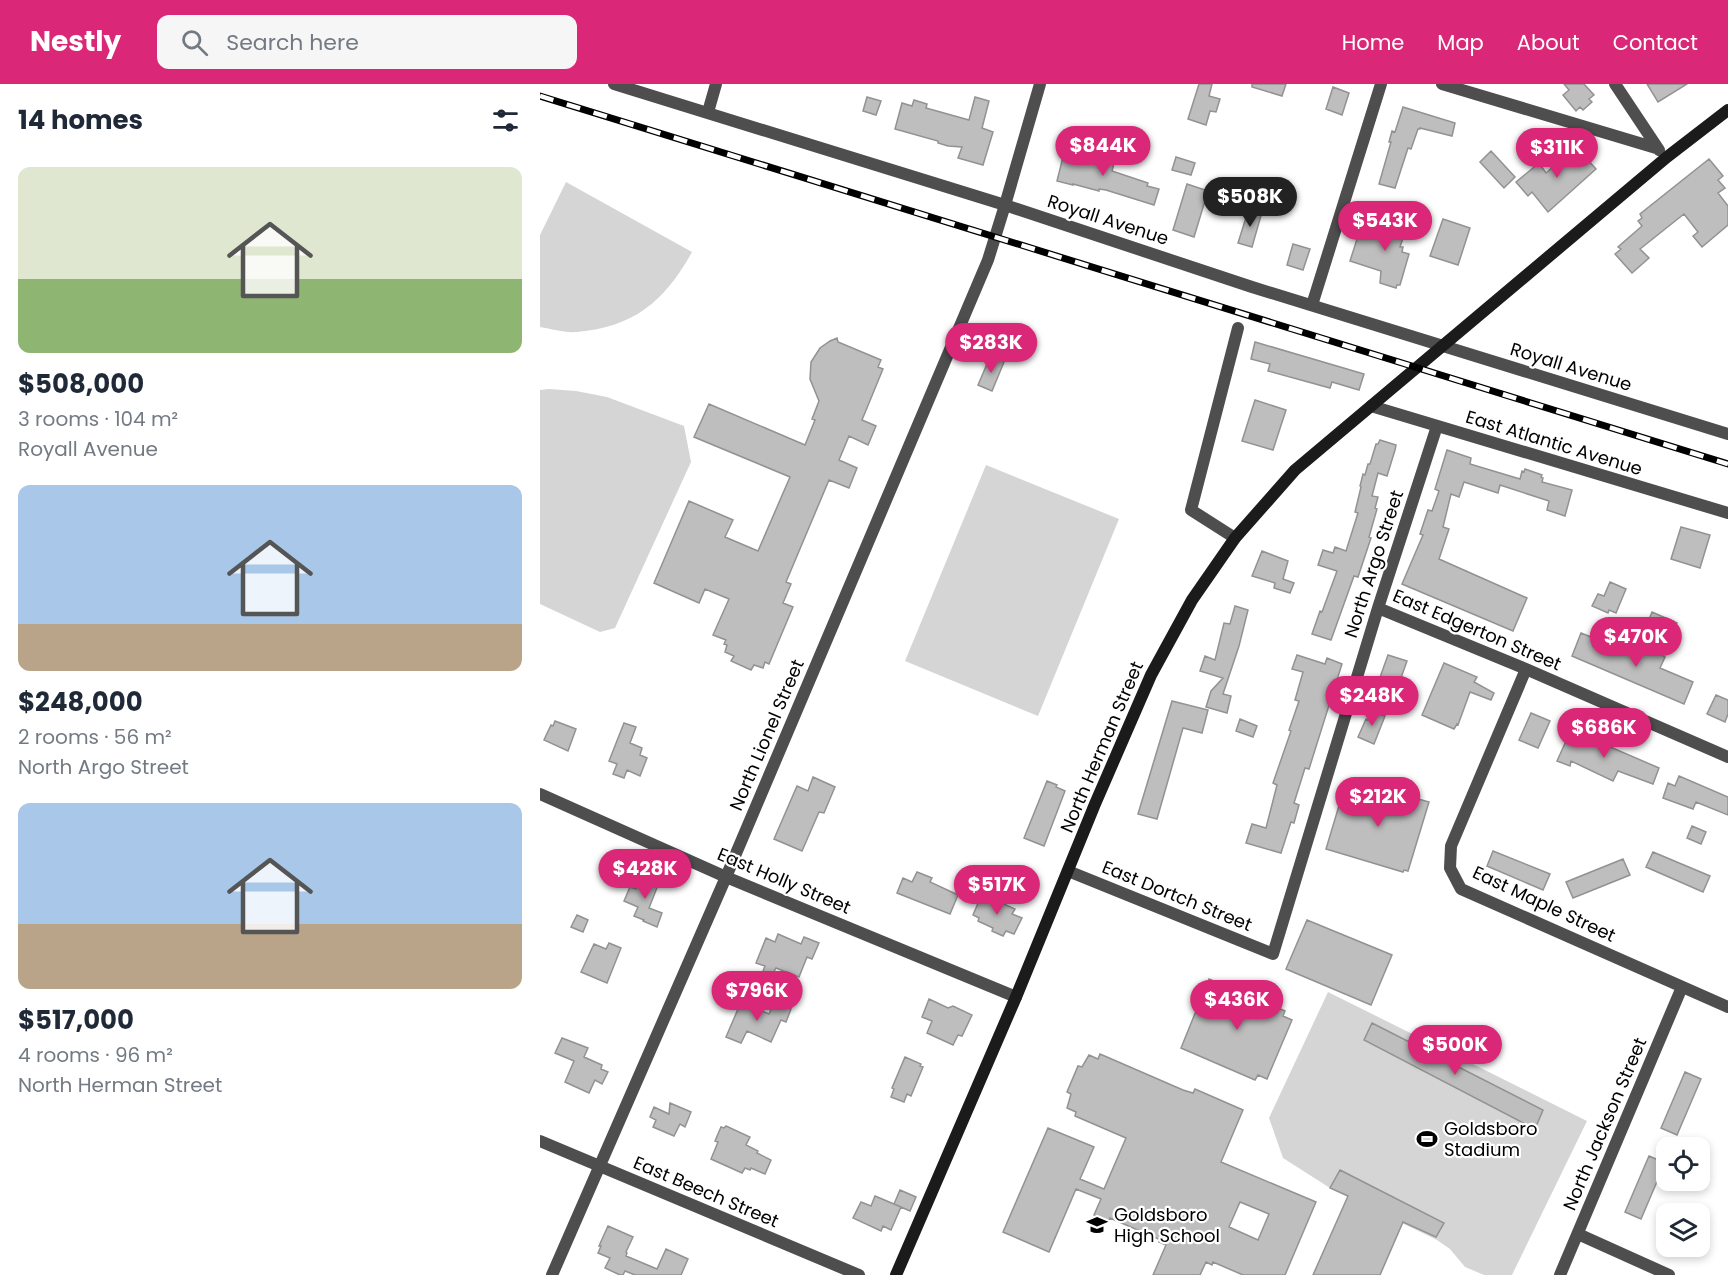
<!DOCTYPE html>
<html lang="en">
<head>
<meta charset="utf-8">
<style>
	body { margin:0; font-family:Poppins,sans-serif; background:#f6f6f7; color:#1f2937; height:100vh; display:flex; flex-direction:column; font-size:22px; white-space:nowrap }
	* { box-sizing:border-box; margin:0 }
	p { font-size:20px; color:#747a83 }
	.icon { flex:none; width:33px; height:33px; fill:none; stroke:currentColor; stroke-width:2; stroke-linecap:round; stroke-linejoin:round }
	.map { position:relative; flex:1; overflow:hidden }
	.drawer { display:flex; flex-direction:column; background:#fff; width:540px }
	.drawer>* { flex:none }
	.controls { position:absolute; left:1116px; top:1053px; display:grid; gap:12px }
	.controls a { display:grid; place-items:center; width:54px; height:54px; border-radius:12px; background:#fff; box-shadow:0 3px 9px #0003; font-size:30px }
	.price { position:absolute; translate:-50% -51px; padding:0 14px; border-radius:21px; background:#db2777; color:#fff; font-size:20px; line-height:39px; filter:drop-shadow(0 2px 3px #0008) }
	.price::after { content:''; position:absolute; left:50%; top:36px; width:18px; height:14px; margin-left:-9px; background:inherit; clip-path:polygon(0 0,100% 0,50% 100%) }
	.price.on { background:#222; color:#fff }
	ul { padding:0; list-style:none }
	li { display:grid; align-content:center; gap:12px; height:318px; padding:0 18px }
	li span { display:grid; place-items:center; height:186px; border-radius:12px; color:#555 }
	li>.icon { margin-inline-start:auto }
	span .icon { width:108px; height:108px; fill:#fffc; stroke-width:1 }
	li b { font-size:26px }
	h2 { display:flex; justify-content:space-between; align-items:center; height:72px; padding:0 18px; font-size:26px }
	header { display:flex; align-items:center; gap:36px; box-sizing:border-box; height:84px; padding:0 30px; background:#db2777; color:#fff }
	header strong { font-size:28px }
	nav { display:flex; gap:33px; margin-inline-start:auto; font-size:21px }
	.search { width:420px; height:54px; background:#f6f6f7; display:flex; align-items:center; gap:15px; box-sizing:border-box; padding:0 21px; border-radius:12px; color:#747a83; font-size:22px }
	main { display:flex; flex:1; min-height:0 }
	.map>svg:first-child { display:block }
</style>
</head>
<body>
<header>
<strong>Nestly</strong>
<div class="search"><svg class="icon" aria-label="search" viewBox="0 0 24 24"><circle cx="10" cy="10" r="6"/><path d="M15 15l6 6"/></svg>Search here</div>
<nav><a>Home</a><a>Map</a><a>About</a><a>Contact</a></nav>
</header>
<main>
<section class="drawer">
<h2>14 homes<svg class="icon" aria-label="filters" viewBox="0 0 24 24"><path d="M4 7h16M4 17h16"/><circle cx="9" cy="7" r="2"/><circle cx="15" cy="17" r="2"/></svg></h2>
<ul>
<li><span style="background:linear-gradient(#dfe7d0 60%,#8fb573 0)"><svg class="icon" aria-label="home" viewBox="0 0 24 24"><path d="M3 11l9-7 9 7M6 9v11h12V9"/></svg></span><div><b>$508,000</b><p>3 rooms · 104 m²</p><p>Royall Avenue</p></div></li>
<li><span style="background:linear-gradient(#a9c7e8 75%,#b9a48a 0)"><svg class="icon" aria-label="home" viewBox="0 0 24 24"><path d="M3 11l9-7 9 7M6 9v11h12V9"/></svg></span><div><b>$248,000</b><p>2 rooms · 56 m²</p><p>North Argo Street</p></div></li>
<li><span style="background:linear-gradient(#a9c7e8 65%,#b9a48a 0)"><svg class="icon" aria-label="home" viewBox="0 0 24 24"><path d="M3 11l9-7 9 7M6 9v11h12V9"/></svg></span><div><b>$517,000</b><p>4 rooms · 96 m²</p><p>North Herman Street</p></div></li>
</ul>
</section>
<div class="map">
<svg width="1188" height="1191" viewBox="0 0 1188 1191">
	<rect width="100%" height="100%" fill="#fff"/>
	<path fill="#d5d5d5" d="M26,98L152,168C125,217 94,243 37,248C25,249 12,245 0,243V151Z
		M9,305L36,307L67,313L144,342L151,378L75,544L60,548L0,520V306Z
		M446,381L579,435L498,632L365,577Z
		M788,908L1047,1037L972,1191H944L925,1183L910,1165L897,1156L790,1104L743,1074L729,1034Z"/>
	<path fill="#bebebe" stroke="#929292" stroke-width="1.5" fill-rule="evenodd" d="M659,0H672L669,12L680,15L676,28L670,27L666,41L648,35Z
		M712,0H746L742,12L712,3Z
		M1024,0H1044L1054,11L1049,15L1052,18L1043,26L1040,23L1036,27L1023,11L1029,6Z
		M1107,0H1147L1118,18Z
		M793,3L809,9L802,31L786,25Z
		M327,13L341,17L336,31L323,27Z
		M435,13L449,17L442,44L453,48L443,81L418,74L422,63L408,62L398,59V57L355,45L362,19L372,22L374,16L387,20L386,24L429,36Z
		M863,23L915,39L912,52L880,44V45H878L871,65L868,64L855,104L839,100L851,58H849L852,47L855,48Z
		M1036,63L1056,85L1008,128L992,108L988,112L976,98L999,79L1006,89Z
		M525,65L574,79L572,87L608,99L607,102L619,105L614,121L566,106L559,105V107L533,100V101L517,97Z
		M951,67L975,93L964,104L940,78Z
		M636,73L655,79L651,91L632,86Z
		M1169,75L1183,92L1178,96L1185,104L1178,109L1188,122V141L1162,163L1153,152L1158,148L1144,130L1100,165L1109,174L1092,189L1075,170L1081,165L1078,163L1102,142L1098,137L1102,134L1100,130Z
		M647,100L668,107L654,153L633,146Z
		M859,123L872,127L860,163H863L862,168L869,170L860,201H857L856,204L840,199L841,187L810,177L819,149L848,158Z
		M709,124L722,128L712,163L698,159Z
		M903,135L930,144L918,181L890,172Z
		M753,160L770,165L763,186L747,181Z
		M297,254L298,258L341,276L338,283L343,285L322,336L336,342L328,361L309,352L299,376L317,384L309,404L289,396L246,498L251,500L243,519L253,523L229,580L225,578L223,584L214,581L211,586L191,577L194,572L185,568L187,561L184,560L186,556L173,551L189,515L165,505L159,519L114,499L149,417L193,436L185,453L218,467L250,393L154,353L169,320L265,361L275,336L272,335L279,317L270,295L271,278L280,264L290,257Z
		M715,258L824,290L819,306L792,298L790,304L728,287L730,280L711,275Z
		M450,273L464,278L452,307L438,301Z
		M715,316L746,326L733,366L702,357Z
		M840,356L856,361L855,366L847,392L838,389L832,412L838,413L835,424L837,425L829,453L831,454L818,493L814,492L791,556L772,550L780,527L782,528L797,487L778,481L783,466L793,469L795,463L806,467L818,429L815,428L821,403L820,402L823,390L825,391L828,380H830L836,360H838Z
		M907,366L931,374L930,380L980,395L982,387L984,388L985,385L1002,391L1001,393L1003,394L1002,398L1032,406L1025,432L1007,426L1009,417L960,401L958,409L924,398L919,413L911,410L903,443L909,445L899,475L987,514L973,547L862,500L883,451L880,450L888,426L892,427L899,407L895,405Z
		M1141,443L1170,451L1160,484L1131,475Z
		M722,467L748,477L743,495L754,499L750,509L734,504L735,499L712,492Z
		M1070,498L1086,505L1076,529L1069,526L1068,529L1052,522L1058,510L1064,512Z
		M695,522L708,526L699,562L683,610L691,612L687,629L666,623L671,607L683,594L660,587L665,572L675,576L684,539L690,540Z
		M1112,528L1137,539L1130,556L1105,545Z
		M1041,549L1056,555L1053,562L1073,570L1077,561L1097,570L1128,561L1123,572L1125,573L1120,584L1153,598L1144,620L1032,572Z
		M757,571L785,580L787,574L802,580L769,685L765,684L754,719L759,721L754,739L751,738L741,769L706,759L712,740L726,744L737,701L733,699L751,647L749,646L759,617L755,616L763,588L752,585Z
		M848,571L867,577L857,605L838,599Z
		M904,579L937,593L934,598L954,609L951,616L930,608L918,641L917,640L914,645L882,631Z
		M1176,611L1188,616V630L1185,638L1167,630Z
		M632,617L668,626L662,649L643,644L617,735L598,730Z
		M831,627L845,632L834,660L818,653L826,635L828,636Z
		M991,629L1010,637L998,664L979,656Z
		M700,635L717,642L713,653L696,647Z
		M15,637L36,645L28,667L4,656L11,641L13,642Z
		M84,639L96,643L90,659L102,664L100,671L107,674L100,692L87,686L84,694L73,690L77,680L69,677Z
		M1031,646L1119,684L1113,700L1078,687L1073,697L1031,677L1030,682L1017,677Z
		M1139,692L1188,713V731L1156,718L1153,725L1123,714L1128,699L1135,702Z
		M273,693L295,703L284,729L279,728L262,767L234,755L257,702L268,707Z
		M507,697L517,701L516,703L525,707L504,762L484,754Z
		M813,702L857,715V713L863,715L864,711L889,718L868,787L864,786L863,788L786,765L801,715L808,717Z
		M1152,742L1166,748L1161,760L1147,754Z
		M953,767L1010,790L1003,806L947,782Z
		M1113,768L1170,792L1163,808L1106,783Z
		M1083,775L1090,791L1033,814L1026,798Z
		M377,788L392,794L390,798L418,811L410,830L357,809L363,794L372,798Z
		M103,789L120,796L109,824L122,829L117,843L103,837L104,836L94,832L98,823L84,817L90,803L96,805Z
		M442,810L475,825L472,830L482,834L474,850L466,847L463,852L452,847L453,844L438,837L439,834L433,831Z
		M37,831L48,836L43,848L31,843Z
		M767,836L852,871L831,921L746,885Z
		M238,850L261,860L264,853L279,859L272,875L267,873L259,893L236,884L232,891L223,887L225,882L216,879L226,854L235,858Z
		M69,859L81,864L67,899L41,888L54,860L66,865Z
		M669,895L745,927L743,932L752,936L727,995L718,991L715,996L641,964Z
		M389,915L408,924L413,922L432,931L422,952L418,951L413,961L387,949L392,937L382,933Z
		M201,918L229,930L234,918L251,925L246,938L241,936L231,958L207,947L201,959L186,953Z
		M832,939L1003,1026L995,1045L824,956Z
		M22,954L48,964L44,973L62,981L61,985L68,988L62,1000L55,996L49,1009L25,998L34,977L15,969Z
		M560,970L643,1006L653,1009L655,1005L703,1026L681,1078L776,1118L745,1191H703L673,1178L672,1181L666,1178L660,1191H613L626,1161L619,1158L621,1156L570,1134L568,1138L554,1131L561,1115L536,1105L509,1168L463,1148L508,1044L554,1063L540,1095L564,1105L586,1054L535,1032L536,1028L527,1024L531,1010L527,1008L538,982L542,983L549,971L558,975ZM700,1118L729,1130L718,1156L689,1143Z
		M365,973L381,980L380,982L383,983L371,1012L367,1010L364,1018L351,1013L354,1005L352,1004Z
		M1145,988L1161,995L1137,1051L1121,1044Z
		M130,1019L151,1028L145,1043L140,1040L134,1052L113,1043L116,1036L110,1033L114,1023L129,1030Z
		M186,1042L210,1053L206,1061L218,1067L217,1069L231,1076L225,1090L211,1084L210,1086L205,1084L202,1089L171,1075L178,1058L175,1057L181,1043L184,1044Z
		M1109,1072L1125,1079L1101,1135L1085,1128Z
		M800,1086L904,1139L896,1153L863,1138L840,1191H773L808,1112L790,1104Z
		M360,1106L376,1113L370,1127L354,1120Z
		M335,1112L361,1123L351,1146L343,1142L341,1147L313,1134L321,1118L331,1122Z
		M68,1142L93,1153L86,1168L87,1169L86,1172L117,1185L126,1165L148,1175L141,1191H95L85,1187L83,1191H80L65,1184L70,1174L58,1169L61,1162H59Z"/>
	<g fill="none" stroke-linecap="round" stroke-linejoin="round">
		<path stroke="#4e4e4e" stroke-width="12" d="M902,0L1116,64
			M1075,0L1119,66
			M168,28L176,0
			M772,221L841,0
			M831,322L1188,429
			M695,454L651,426L698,244
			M838,524L986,585L1188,673
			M986,585L911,762L910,784L921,805L1188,923
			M0,710L186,793L476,913
			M528,787L733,870L838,524L897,342
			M0,1057L319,1191
			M1038,1150L1129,1191
			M12,1191L186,793L448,176L465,121
			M1020,1191L1142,903"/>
		<path stroke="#4e4e4e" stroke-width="12" d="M74,0L465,121L712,203L1188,350
			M465,121L500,0"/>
		<path stroke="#1b1b1b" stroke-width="12" d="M356,1191L476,913L555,720L611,591L652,516L695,454L755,386L1127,73L1188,26"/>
		<g stroke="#000" stroke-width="7">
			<path id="rail" d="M0,12L1188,380"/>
		</g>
		<use href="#rail" stroke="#fff" stroke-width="4.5" stroke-dasharray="14" stroke-linecap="butt"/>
	</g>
	<defs>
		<g id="stadium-bare" transform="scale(1.62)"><path d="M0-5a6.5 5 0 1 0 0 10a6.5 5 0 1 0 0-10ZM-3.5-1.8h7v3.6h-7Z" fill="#000" stroke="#fff" stroke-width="2.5" paint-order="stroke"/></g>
		<g id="school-bare" transform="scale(1.62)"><path d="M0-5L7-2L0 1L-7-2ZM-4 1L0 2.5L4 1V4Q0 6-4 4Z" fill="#000" stroke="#fff" stroke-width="2.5" paint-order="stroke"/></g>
	</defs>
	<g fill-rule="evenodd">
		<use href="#stadium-bare" x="887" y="1055"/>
		<use href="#school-bare" x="557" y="1141"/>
	</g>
	<g text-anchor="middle" stroke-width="4.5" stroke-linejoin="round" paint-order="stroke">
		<g font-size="18" fill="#000" stroke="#fff">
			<text transform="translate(568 136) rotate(18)" y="6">Royall Avenue</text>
			<text transform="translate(1031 283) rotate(17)" y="6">Royall Avenue</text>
			<text transform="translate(1014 359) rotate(17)" y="6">East Atlantic Avenue</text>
			<text transform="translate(834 480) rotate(-72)" y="6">North Argo Street</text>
			<text transform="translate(937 546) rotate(23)" y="6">East Edgerton Street</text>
			<text transform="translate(227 651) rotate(-67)" y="6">North Lionel Street</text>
			<text transform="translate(562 663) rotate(-67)" y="6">North Herman Street</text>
			<text transform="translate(244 797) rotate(23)" y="6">East Holly Street</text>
			<text transform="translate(637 812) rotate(22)" y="6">East Dortch Street</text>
			<text transform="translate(1004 820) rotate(25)" y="6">East Maple Street</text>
			<text transform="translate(1065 1040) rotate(-67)" y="6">North Jackson Street</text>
			<text transform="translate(166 1108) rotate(23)" y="6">East Beech Street</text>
		</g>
		<g font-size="18" fill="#000" stroke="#fff" text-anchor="start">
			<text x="904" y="1051">Goldsboro<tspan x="904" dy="21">Stadium</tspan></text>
			<text x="574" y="1137">Goldsboro<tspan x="574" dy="21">High School</tspan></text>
		</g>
	</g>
</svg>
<div class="controls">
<a><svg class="icon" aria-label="locate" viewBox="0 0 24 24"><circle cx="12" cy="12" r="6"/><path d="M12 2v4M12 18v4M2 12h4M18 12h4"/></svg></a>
<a><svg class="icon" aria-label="layers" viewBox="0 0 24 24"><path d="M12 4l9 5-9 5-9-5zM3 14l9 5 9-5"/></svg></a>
</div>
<b class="price" style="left:563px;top:93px">$844K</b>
<b class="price" style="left:1017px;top:95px">$311K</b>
<b class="price on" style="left:710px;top:144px">$508K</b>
<b class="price" style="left:845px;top:168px">$543K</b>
<b class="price" style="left:451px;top:290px">$283K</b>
<b class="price" style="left:1096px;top:584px">$470K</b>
<b class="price" style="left:832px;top:643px">$248K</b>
<b class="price" style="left:1064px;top:675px">$686K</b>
<b class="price" style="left:838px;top:744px">$212K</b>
<b class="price" style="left:105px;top:816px">$428K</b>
<b class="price" style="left:457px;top:832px">$517K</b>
<b class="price" style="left:217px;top:938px">$796K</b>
<b class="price" style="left:697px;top:947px">$436K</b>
<b class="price" style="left:915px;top:992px">$500K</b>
</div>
</main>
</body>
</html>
